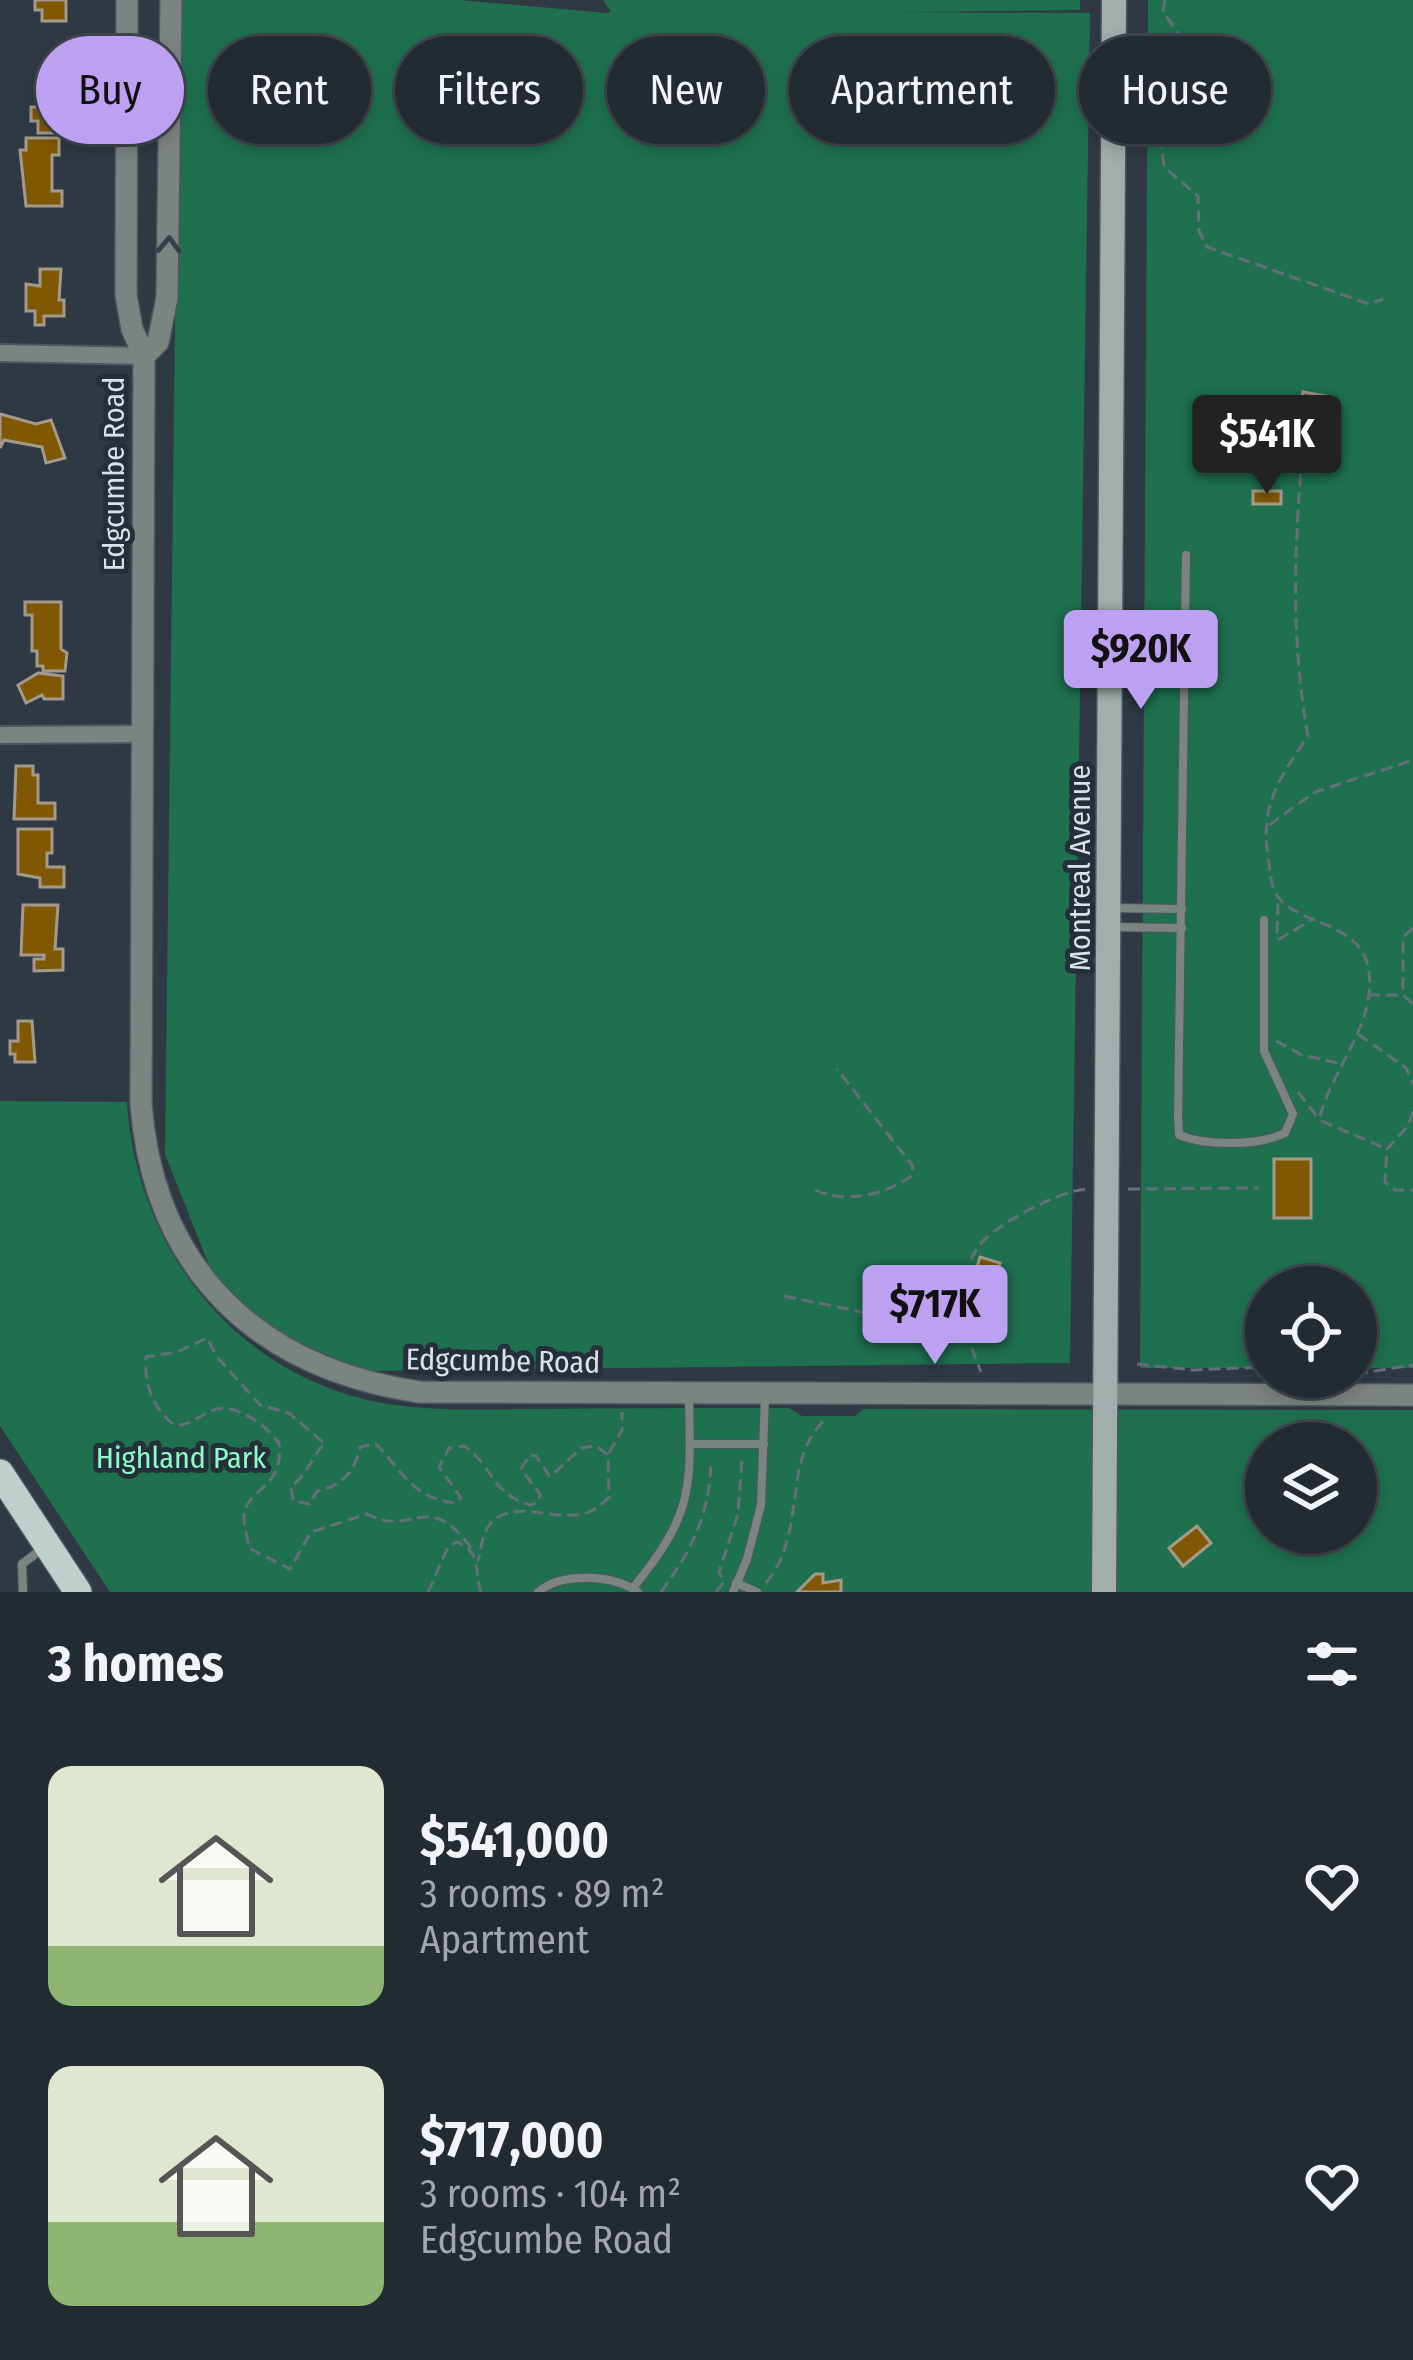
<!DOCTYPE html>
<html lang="en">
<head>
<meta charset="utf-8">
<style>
	body { margin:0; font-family:"Fira Sans Condensed",sans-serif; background:#2f373e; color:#f1f3f6; height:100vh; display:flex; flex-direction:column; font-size:45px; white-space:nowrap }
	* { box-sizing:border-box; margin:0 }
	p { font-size:39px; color:#a3a7ac }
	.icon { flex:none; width:66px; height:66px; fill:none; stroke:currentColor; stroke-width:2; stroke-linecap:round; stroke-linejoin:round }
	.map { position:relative; height:1592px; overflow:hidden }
	.details { display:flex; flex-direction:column; background:#232b32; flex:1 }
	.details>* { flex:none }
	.hud { position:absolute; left:36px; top:36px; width:1341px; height:108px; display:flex; gap:24px }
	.fabs { position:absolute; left:1245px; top:1266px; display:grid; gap:24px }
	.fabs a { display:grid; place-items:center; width:132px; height:132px; border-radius:50%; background:#232b32; box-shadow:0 6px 18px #0003,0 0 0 3px #40474d; font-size:60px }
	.price { position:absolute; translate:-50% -102px; padding:0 27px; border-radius:12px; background:#bca0f2; color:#111; font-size:39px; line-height:78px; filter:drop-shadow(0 3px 6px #0008) }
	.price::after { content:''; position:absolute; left:50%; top:72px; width:36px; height:27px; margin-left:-18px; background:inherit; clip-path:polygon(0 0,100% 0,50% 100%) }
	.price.selected { background:#222; color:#fff }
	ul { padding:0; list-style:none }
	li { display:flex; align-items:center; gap:36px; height:300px; padding:0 48px }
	li span { display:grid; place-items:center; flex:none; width:336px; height:240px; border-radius:24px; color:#555 }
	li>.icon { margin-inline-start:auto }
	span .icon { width:144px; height:144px; fill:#fffc; stroke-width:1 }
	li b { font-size:51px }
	h2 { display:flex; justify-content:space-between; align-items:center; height:144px; padding:0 48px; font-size:51px }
	.tag { padding:0 42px; border-radius:54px; background:#232b32; box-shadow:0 6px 18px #0003,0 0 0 3px #40474d; font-size:42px; line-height:108px }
	.tag.selected { background:#bca0f2; color:#111 }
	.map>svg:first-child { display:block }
</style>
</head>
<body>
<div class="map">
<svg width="1413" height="1592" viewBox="0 0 1413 1592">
	<rect width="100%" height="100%" fill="#2f3943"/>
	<path fill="#1e704f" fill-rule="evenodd" d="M179,0H460L607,13L611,12L603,0H1080V10L898,12L1090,13L1070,1363L360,1371L274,1330L214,1278L165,1154Z
		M1148,0H1413V1368H1356V1287H1266V1368H1140Z
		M0,1101L127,1102C136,1246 232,1372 377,1402C427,1412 482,1409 533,1409C618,1408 704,1408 789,1408L802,1416H855L863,1409L1413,1410V1592H110L0,1426ZM1266,1443H1356V1533H1266Z"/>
	<path fill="#805804" stroke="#a39a8c" stroke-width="3" d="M35,0H66V21H42V10H35Z
		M38,81H64L57,133H38V121H31V107H38Z
		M26,138H59V155H52V191H62V206H26L20,150H26Z
		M40,269H61L59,300H64V316H44V325H35V311H26V284L40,286Z
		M1303,392L1331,397L1321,451L1293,447Z
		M0,414L36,424L51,420L65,458L46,463L42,447L4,440L0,448Z
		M1253,491H1281V504H1253Z
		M25,602H61V649L67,653L65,671H43V666H37V651H32V615H25Z
		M38,673L63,676V699H44L42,695L26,703L18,685Z
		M16,766H33V775H38V803H55V819H14Z
		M18,829H52V853H47V867H64V887H40V878L18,874Z
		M23,905H58L55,949H63V970L34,971V959H44V955H21Z
		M18,1021H32L35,1062H15V1054H10V1041H18Z
		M1274,1159H1311V1218H1274Z
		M980,1257L1000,1263L990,1297L970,1291Z
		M1197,1526L1211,1543L1183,1566L1169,1548Z
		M815,1574H823V1583L841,1580V1592H797Z"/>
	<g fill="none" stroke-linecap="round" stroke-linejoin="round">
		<g stroke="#4e5761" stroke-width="10">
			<path id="service" d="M1186,555L1178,1117L1179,1135C1206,1146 1259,1146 1285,1133L1293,1114L1264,1051V920
				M1112,908L1182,909
				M1111,927L1182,928
				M690,1444H764
				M736,1583L757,1592
				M633,1588C694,1513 691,1489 689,1396
				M23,1592L22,1564L42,1549
				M538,1592C562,1572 612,1574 638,1592
				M733,1592L747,1559L761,1505L765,1396"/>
		</g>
		<g stroke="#4e5761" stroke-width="20">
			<path id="minor" d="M0,353L144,356
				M0,735L144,734"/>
		</g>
		<g stroke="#4e5761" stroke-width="24">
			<path id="tertiary" d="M127,0L126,295L132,329L144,356L141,1104C154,1270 258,1368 419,1392L1413,1395
				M144,356L158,342L167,298L171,0"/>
		</g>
		<g stroke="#4e5761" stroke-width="27">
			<path id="secondary" d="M1104,1592L1114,0"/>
		</g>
		<g stroke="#4e5761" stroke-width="30">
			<path id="primary" d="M0,1473L78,1592"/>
		</g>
		<path stroke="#666f78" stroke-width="3" stroke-dasharray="12 6" stroke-linecap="butt" d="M1165,0L1163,12L1179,34L1180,49V68L1161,138L1164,167L1198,196L1199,231L1207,247L1369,304L1383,299
			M1302,456C1294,552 1291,642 1308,736C1277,781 1259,807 1269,864C1271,881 1272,895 1286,905C1312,925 1356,926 1367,963C1382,1019 1331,1068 1319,1120L1387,1149
			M1269,825L1315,792L1413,760
			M1413,928L1403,937V995L1413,1004
			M1277,933L1278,900
			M1278,940L1311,920
			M1368,995H1401
			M1358,1034L1406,1068L1413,1084
			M1276,1041L1302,1055L1338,1063
			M1298,1092L1318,1118
			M1413,1111L1408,1126L1387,1149L1385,1182L1395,1190H1413
			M1128,1189L1259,1188
			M815,1190C847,1204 885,1195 913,1175L912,1165L837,1069
			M784,1296L935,1327L949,1320C960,1297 964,1268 978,1247C993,1225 1062,1189 1088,1189
			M954,1317L963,1326L981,1372
			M1137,1364L1193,1370L1266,1367
			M1356,1374L1413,1365
			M609,1453L622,1430V1412
			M471,1548C427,1487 413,1539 367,1514L311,1532L290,1569L249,1548C248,1539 244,1528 244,1518C244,1487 285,1491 279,1443C265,1424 234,1401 211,1411C197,1417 190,1426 174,1425C152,1407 144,1384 146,1357L177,1352L207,1338L217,1357L260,1405L289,1413L325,1444C313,1453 309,1473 291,1487L293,1501L310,1504L317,1491C342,1486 355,1472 360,1447L376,1444C402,1471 414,1500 457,1503L461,1498L439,1467L449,1448L464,1446C494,1466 491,1495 531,1505L539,1501L540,1494L521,1469L530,1455L536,1456L550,1477L581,1448L596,1446L608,1455L609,1497C574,1539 521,1491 491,1523C481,1534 482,1548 478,1561
			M766,1583C809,1531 780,1458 827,1418
			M428,1592L448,1547L457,1542C483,1553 473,1569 481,1592
			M661,1592C691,1551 709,1516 711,1464
			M716,1592L724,1582L719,1572L738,1514L742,1458"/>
		<use href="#service" stroke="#7c8482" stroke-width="8"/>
		<use href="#minor" stroke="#7c8482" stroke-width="16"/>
		<use href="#tertiary" stroke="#7c8482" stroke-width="21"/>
		<use href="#secondary" stroke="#a1aeab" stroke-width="24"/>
		<use href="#primary" stroke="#bfcfcb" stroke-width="27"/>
	</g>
	<defs><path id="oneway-chevron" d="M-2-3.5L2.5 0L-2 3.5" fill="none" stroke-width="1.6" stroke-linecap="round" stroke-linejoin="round" transform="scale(3)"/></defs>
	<use stroke="#364048" href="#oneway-chevron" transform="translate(169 245) rotate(-88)"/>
	<g text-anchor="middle" stroke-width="10" stroke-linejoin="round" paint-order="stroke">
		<g font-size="30" fill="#dbe1e8" stroke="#252f39">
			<text transform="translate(114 474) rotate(-90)" y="10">Edgcumbe Road</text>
			<text transform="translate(1080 868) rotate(-90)" y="10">Montreal Avenue</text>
			<text transform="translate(503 1361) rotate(1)" y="10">Edgcumbe Road</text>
		</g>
		<g font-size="30" fill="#8dfbc8" stroke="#252f39">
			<text x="181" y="1468">Highland Park</text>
		</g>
	</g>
</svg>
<div class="fabs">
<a><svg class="icon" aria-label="locate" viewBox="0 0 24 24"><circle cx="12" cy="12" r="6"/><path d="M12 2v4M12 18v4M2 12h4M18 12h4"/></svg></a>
<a><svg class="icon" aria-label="layers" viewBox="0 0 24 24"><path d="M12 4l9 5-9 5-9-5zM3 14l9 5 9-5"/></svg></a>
</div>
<b class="price selected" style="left:1267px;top:497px">$541K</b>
<b class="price" style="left:1141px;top:712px">$920K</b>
<b class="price" style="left:935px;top:1367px">$717K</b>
<div class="hud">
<a class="tag selected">Buy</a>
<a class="tag">Rent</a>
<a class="tag">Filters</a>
<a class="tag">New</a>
<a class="tag">Apartment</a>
<a class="tag">House</a>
</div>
</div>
<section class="details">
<h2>3 homes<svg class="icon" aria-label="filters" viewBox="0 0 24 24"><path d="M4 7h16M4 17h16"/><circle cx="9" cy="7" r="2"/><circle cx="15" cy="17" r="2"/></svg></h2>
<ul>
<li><span style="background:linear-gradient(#dfe7d0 75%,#8fb573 0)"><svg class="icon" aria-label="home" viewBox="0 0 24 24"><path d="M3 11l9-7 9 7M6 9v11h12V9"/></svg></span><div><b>$541,000</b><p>3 rooms · 89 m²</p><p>Apartment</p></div><svg class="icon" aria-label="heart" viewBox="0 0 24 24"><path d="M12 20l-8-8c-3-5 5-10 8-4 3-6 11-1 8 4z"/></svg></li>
<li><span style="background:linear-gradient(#dfe7d0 65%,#8fb573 0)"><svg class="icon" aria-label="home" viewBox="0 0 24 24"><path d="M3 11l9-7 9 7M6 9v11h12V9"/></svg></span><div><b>$717,000</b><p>3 rooms · 104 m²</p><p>Edgcumbe Road</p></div><svg class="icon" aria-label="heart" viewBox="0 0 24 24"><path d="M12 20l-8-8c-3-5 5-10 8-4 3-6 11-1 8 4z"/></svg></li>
</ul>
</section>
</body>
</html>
